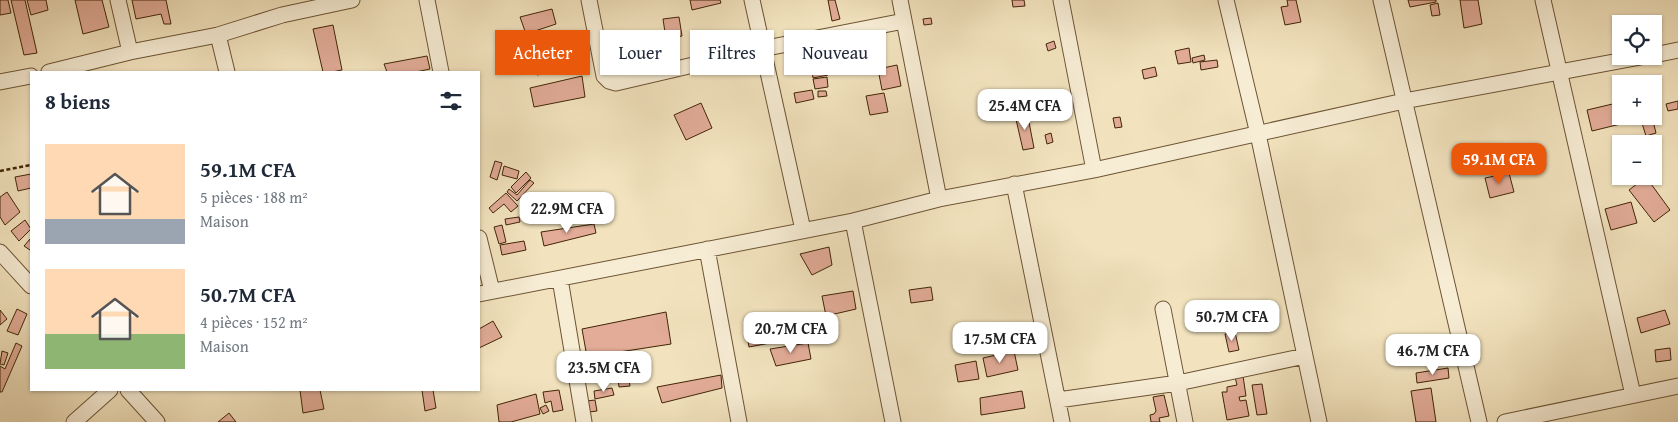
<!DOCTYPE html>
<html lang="fr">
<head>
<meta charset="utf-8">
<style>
	body { margin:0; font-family:"Gentium Book Plus",serif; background:#f6f6f7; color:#1f2937; height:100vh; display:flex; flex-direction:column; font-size:19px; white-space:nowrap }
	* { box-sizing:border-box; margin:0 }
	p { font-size:16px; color:#747a83 }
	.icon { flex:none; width:28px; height:28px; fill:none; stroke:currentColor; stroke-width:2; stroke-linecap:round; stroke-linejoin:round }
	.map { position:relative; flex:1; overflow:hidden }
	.sheet { position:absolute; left:30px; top:71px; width:450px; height:320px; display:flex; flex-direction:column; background:#fff; border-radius:0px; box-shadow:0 1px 4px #0004 }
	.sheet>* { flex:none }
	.guide { position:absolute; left:495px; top:30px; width:475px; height:45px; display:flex; gap:10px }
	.fabs { position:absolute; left:1612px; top:15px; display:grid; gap:10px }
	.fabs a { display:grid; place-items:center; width:50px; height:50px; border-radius:0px; background:#fff; box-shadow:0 1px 4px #0004; font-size:25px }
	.price { position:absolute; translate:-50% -42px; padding:0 11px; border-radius:10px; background:#fff; color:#222; font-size:16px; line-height:32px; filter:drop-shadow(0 1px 2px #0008) }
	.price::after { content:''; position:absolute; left:50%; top:30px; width:15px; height:11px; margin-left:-8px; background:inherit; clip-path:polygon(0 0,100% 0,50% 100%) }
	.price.on { background:#ea580c; color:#fff }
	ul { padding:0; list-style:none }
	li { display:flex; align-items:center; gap:15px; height:125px; padding:0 15px }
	li span { display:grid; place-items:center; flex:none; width:140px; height:100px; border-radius:0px; color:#555 }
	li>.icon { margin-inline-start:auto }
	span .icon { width:60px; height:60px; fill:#fffc; stroke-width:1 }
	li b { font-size:21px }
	h2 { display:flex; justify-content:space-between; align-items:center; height:60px; padding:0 15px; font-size:21px }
	.pill { padding:0 18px; border-radius:0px; background:#fff; box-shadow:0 1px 4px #0004; font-size:18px; line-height:45px }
	.pill.on { background:#ea580c; color:#fff }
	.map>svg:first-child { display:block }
</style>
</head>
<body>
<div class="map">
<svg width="1678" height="422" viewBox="0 0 1678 422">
	<rect width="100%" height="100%" fill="#f2e3be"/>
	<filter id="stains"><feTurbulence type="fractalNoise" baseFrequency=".004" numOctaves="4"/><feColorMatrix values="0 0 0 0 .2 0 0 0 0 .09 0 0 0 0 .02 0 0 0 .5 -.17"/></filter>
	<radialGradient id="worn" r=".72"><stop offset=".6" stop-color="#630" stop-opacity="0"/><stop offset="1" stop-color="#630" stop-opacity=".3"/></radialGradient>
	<path fill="#e2ac98" stroke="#412506" d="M0,0H8L11,13L0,15Z
		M11,0H25L37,53L24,55Z
		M27,0H46L48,10L31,15Z
		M75,0H102L109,27L83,34Z
		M132,0H166L171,24H164L161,14L136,19Z
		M690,0H720L721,3L692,10Z
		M828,0H835L840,19L832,21Z
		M1012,0H1024L1025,6L1013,7Z
		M1287,0H1296L1301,22L1285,25L1281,7L1288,6Z
		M1408,0H1436V2L1410,7Z
		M1460,0H1478L1482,24L1464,28Z
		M1438,3L1440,15L1432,16L1430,5Z
		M552,9L556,24L526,34L520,17Z
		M679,17L682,36L666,39L663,19Z
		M931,18L932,24L924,25L923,19Z
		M333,25L342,70L332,72H323L313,29Z
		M1054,41L1056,48L1048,51L1046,44Z
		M580,45L585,65L537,75L532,55Z
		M1189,48L1191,62L1178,64L1175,51Z
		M832,55L835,73L829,74L826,56Z
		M1204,55L1205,60L1193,63L1192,58Z
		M427,56L430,69L416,72H387L384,64Z
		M792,58L793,60L803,58L805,67L789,71L787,59Z
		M1217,60L1218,67L1201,70L1200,62Z
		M897,65L901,86L882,90L878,69Z
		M826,67L828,75L813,78L812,70Z
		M1155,67L1157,76L1144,79L1142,70Z
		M582,76L585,97L534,107L530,88Z
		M827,77L828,87L815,89L813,79Z
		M812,90L814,99L796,103L794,93Z
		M818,91H826L827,96L818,97Z
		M884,93L888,112L870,115L866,96Z
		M1678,101V109L1668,111L1666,104Z
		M1621,102V116H1641V119L1592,131L1587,110Z
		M701,103L712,128L686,140L674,115Z
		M1027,112L1034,148L1023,150L1015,115Z
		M1120,117L1122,127L1115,128L1113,118Z
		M1652,117L1656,133L1646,136L1641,120Z
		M1051,133L1053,142L1047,144L1045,135Z
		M495,161L502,163L497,180L490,177Z
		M504,166L519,171L517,179L502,175Z
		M1621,167V176H1630L1625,183L1615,177Z
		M526,172L531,178L516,193L511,187Z
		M1509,173L1514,192L1490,198L1485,178Z
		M31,174V188L18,191L15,177Z
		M1646,177L1670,210L1654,222L1629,190Z
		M530,180L534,183L517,201L507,192L509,189L517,195Z
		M7,192L20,212L5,225L0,217V197Z
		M506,193L518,206L511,212L504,204L493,213L489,208Z
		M1631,202L1637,223L1611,230L1605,209Z
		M519,217L520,222L506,225L505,219Z
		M25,220L31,229L19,241L11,231Z
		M594,224L596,233L544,246L541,232Z
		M502,225L506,242L499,244L494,227Z
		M30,239L31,248L30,250L24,246Z
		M524,241L526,250L502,255L500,245Z
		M829,247L832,265L812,275L800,254Z
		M931,287L933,300L911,303L909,290Z
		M853,291L856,309L826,316L822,296Z
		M17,309L27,314L18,335L7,331Z
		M0,310L7,319L0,325Z
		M1665,310L1670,324L1641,333L1637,318Z
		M666,312L671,344L587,357L582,329Z
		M804,319L807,336L749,347L746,330Z
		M493,321L502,337L479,348V329Z
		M1235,332L1239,350L1229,352L1225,334Z
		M16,343L22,346L2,392H0V366L5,369Z
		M808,343L811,359L776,366L770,349Z
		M1670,348L1671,360L1656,362L1655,350Z
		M2,351L8,353L4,365L0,364Z
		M1014,351L1018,370L987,377L983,358Z
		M625,354L630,386L619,387L616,362L607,364L606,357Z
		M976,361L979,379L958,382L955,365Z
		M615,365L616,373L605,375L604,366Z
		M1448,368L1449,378L1417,383L1416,373Z
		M721,375L722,388L662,403L657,387Z
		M1243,376L1246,396L1239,397L1240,401L1246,400L1249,416L1227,420L1222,392H1227V387L1237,385L1235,377Z
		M1262,384L1267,414L1257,415L1252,385Z
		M612,388L614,395L595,399L594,391Z
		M1431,388L1436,422H1416L1411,391Z
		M300,390H320L324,409L303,413Z
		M422,390H433L436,408L425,411Z
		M559,390L563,410L553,412L551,401L545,403L543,392Z
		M1022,391L1025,408L981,415L980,398Z
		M536,394L540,414L511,422H499L497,405Z
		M1164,395L1169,416L1159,418L1160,422H1151L1150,415L1154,414L1156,411L1153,397Z
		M595,400L597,411L589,412L587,401Z
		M546,405L549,411L543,414L540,408Z
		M229,413L236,422H218Z"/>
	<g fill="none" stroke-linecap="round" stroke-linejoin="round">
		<g stroke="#6d5434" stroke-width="17">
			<path id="minor" d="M118,0L130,52
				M427,0L441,72
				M589,0L604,76L609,81L616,83L762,49L904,21
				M752,0L803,230
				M900,0L939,199
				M1061,0L1094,170
				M1226,0L1258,134L1319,422
				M1381,0L1479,422
				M1543,0L1633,395
				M218,35L227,72
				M1654,55L1678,50
				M49,72L130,52L218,35L282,15L352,0
				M0,82L31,76
				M1014,184L1062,422
				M853,221L893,422
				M479,238L492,291
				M707,249L739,422
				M0,252L31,286
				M560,279L584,422
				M479,294L853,221L939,199L1094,170L1404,101L1646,56
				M1163,309L1185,422
				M128,390L157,422
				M1058,400L1178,383L1305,356
				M74,422L110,390
				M1505,422L1678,386"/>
		</g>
		<path stroke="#412506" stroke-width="2.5" stroke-dasharray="4 2.5" stroke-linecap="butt" d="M0,171L31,165"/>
		<use href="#minor" stroke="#f7edd5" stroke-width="15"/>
	</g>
	<rect width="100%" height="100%" filter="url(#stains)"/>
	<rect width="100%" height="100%" fill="url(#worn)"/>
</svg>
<div class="fabs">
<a><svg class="icon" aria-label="locate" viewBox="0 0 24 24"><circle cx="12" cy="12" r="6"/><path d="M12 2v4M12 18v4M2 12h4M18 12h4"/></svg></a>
<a>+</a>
<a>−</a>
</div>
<b class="price" style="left:1025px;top:131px">25.4M CFA</b>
<b class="price on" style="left:1499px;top:185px">59.1M CFA</b>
<b class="price" style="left:567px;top:234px">22.9M CFA</b>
<b class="price" style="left:1232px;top:342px">50.7M CFA</b>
<b class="price" style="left:791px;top:354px">20.7M CFA</b>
<b class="price" style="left:1000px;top:364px">17.5M CFA</b>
<b class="price" style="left:1433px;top:376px">46.7M CFA</b>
<b class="price" style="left:604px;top:393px">23.5M CFA</b>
<div class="guide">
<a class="pill on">Acheter</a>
<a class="pill">Louer</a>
<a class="pill">Filtres</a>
<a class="pill">Nouveau</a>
</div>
<section class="sheet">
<h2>8 biens<svg class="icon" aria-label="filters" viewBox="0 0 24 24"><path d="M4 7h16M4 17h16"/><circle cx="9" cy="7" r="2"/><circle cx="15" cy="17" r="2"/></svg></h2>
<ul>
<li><span style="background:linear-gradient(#ffd9b3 75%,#9aa5b1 0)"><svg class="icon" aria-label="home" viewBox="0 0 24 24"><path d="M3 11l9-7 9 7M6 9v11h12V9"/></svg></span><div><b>59.1M CFA</b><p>5 pièces · 188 m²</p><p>Maison</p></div></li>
<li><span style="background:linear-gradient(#ffd9b3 65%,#8fb573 0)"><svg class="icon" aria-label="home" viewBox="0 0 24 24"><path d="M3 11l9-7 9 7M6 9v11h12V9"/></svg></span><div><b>50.7M CFA</b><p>4 pièces · 152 m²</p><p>Maison</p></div></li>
</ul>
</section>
</div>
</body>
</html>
